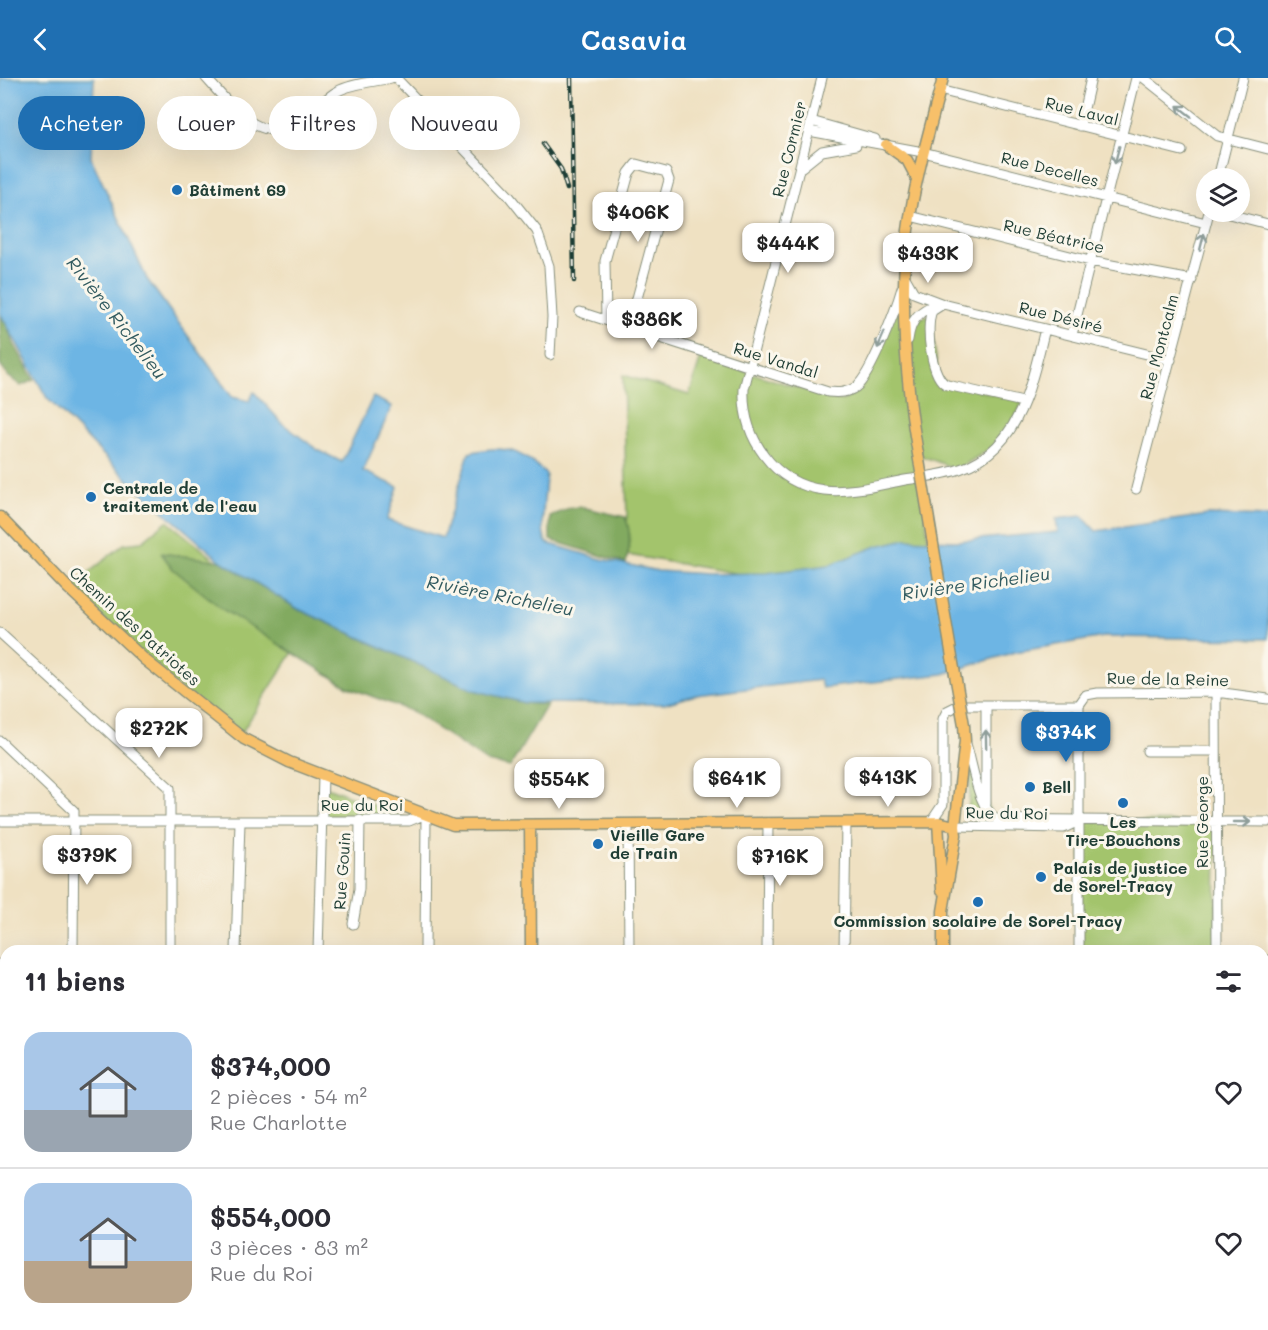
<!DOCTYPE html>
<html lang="fr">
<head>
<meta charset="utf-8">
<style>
	body { margin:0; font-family:Mali,sans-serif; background:#f7f7f7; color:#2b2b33; height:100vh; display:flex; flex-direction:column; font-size:22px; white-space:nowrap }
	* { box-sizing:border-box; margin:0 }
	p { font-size:20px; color:#7c7c81 }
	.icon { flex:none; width:33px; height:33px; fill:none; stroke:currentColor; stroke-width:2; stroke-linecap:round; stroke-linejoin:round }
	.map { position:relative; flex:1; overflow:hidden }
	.details { position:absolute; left:0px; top:867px; width:1269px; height:386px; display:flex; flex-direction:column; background:#fff; border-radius:18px 18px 0 0; box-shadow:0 6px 24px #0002 }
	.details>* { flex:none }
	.guide { position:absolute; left:18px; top:18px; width:600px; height:54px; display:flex; gap:12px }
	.buttons { position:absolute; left:1196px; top:90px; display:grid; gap:12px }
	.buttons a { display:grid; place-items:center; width:54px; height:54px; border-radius:50%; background:#fff; box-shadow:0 6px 24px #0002; font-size:30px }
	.price { position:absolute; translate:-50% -51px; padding:0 14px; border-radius:12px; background:#fff; color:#222; font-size:20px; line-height:39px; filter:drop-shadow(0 2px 3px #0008) }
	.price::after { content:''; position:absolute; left:50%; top:36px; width:18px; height:14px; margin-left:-9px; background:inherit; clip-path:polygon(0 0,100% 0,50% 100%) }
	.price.selected { background:#1f6fb2; color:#fff }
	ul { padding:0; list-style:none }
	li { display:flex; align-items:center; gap:18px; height:150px; padding:0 24px }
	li+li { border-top:2px solid #e1e1e2 }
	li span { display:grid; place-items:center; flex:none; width:168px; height:120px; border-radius:18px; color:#555 }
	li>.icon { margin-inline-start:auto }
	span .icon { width:72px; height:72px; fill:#fffc; stroke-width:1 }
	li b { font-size:26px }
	h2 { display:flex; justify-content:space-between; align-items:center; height:72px; padding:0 24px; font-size:26px }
	.tag { padding:0 21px; border-radius:27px; background:#fff; box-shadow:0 6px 24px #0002; font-size:21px; line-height:54px }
	.tag.selected { background:#1f6fb2; color:#fff }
	header { display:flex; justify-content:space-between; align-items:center; height:78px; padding:0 24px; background:#1f6fb2; color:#fff; font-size:27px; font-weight:600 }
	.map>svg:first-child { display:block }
</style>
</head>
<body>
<header><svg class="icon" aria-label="back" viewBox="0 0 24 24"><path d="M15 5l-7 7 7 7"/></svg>Casavia<svg class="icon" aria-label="search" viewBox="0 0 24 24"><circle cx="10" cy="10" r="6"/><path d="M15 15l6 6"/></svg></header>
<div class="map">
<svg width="1268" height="1252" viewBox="0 0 1268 1252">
	<rect width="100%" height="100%" fill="#fbf7ec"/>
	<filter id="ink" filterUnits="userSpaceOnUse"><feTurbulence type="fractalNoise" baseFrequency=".0167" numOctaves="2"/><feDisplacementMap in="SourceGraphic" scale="12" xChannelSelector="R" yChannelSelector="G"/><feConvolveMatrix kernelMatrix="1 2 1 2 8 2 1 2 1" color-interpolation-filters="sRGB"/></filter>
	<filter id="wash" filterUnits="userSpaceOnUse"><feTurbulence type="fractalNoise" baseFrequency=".008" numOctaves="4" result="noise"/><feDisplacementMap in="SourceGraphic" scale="24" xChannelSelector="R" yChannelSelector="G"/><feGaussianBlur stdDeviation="1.35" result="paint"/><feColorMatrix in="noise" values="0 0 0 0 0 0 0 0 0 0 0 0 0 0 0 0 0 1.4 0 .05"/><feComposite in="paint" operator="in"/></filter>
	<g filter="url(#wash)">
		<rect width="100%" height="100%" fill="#efe1c2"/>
		<path fill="#a3c46c" stroke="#618050" stroke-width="1.5" d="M899,220L909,252L922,239L930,238L939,302L1023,324L1004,362L953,394L949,388L919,377L929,470L764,500L628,477L623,297L689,317L701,279L837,322H844L861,311Z
			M167,443L239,501L313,543L240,657L145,582L71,509L124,466L141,464Z
			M972,684L994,745H977L968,737Z
			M322,707L408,741H321Z
			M1081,743L1217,744L1216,873H1082Z
			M6,1230V1246L314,1247V1252H0V1237Z"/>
		<path fill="#82aa60" stroke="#50744a" stroke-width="1.5" d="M0,229L14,266L34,302L21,308L8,298L0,287Z
			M581,429L625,439C632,454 630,470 626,485L550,462V439L569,430Z
			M161,475L221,483L298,531L474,612L525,625L547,627L510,689L487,684L413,634L348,609L225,533L173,491Z
			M112,1247H181L182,1252H109Z"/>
		<path fill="#6db5e4" stroke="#46798c" stroke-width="1.5" d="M0,0H94L91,80L147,201L232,319L249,323L254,314L283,346L318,372L342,384L373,319L392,328L363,393L398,409L387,442L443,460L469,375C503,366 520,371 546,396C546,414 538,452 547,465L601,481L658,493L707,496L766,495L829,487L877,468L906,461L957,463L1058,454L1056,441L1082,438L1096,453L1208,437L1268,439V561L1104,559L1015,574L943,596L822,610L820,602L696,617L664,626L525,625L474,612L298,531L221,483L134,408L47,320L0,235Z"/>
	</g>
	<g filter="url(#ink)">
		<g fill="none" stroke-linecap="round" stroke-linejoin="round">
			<g stroke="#878f7b" stroke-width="11">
				<path id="minor" d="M206,0C231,27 262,72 303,43C315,34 324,20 338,13C353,5 374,4 391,0
					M396,0L509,118L537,153L549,188L552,239L550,277
					M822,0L744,311C742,359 773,406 824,412C850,415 879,407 905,402C939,397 972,394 997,368C1026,339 1035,290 1045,251
					M1144,0L1217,58L1268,71
					M939,12L1182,73
					M811,43L875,61
					M1080,48L1091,0
					M809,53L923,74L1206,145
					M802,89L822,73L856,67
					M1218,100L1243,0
					M1221,134L1268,146
					M910,138L1090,183L1192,202
					M906,201L914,215L943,226L1171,282
					M943,226L932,233C925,248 931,301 947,307L1023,324
					M580,234L828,314C838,315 847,315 856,309C871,297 896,231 902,210
					M606,242L605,183L629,95L636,86L666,94L669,102L629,250
					M1072,257L1136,0
					M908,262C910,244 919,231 937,227
					M1136,411L1209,134
					M0,555L170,710V873
					M1216,614L1217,873
					M966,627H1079
					M986,627V726
					M1079,627V873
					M1079,627L1086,617L1097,615L1216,614L1268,621
					M0,663L74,733L73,873
					M966,666C973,686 977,730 997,741L1268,744
					M1147,673H1216
					M0,743H409L426,736L425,873
					M931,744L943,726V641L947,633L955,629
					M628,746L629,873
					M955,748L1064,750L1079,743
					M353,846L359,811L360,742
					M236,873L240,744
					M318,873L323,698
					M767,873L768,745
					M844,873L846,745
					M1263,882H1268
					M0,886L6,892
					M0,909L6,902
					M0,1031L6,1024
					M0,1047L6,1040
					M1263,1156H1268
					M0,1167L6,1160
					M318,1246V1252
					M533,1246V1252
					M630,1246V1252
					M768,1246V1252
					M846,1246V1252
					M1082,1246V1252
					M1220,1246V1252
					M944,1248L1063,1246
					M388,1252L391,1246"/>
			</g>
			<g stroke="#878f7b" stroke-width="13">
				<path id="major" d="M886,67L907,82L917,101
					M918,376C906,309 899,219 908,152C915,100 930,51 943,0
					M0,439L67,509L145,582L244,661L289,684L453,747L938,744L955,748
					M932,460L954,591
					M938,744L942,812
					M530,747L531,873
					M943,873V833L956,757L955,748L965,663L964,647
					M1263,1020H1268
					M944,1246V1252"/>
			</g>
			<use href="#minor" stroke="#fff" stroke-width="9"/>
			<use href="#major" stroke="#f7c06b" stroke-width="10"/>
			<g stroke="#1f3d34" stroke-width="4.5">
				<path id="rail" d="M571,0L574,203
					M543,66L561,91L567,111"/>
			</g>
			<use href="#rail" stroke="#fbf7ec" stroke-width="2" stroke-dasharray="7" stroke-linecap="butt"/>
			<g stroke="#878f7b" stroke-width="13" stroke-linecap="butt">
				<path id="major-bridge" d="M918,376L932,460
					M954,591L964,647"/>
			</g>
			<use href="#major-bridge" stroke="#f7c06b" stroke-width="10"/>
		</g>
		<defs><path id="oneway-shaft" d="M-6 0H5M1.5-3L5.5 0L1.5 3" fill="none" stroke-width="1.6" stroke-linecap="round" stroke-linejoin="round" transform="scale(1.5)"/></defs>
		<g stroke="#8f9e9a">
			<use href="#oneway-shaft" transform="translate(1184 33) rotate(-142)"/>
			<use href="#oneway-shaft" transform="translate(1117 77) rotate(105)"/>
			<use href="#oneway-shaft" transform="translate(1202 164) rotate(-76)"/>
			<use href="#oneway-shaft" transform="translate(881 262) rotate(113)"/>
			<use href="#oneway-shaft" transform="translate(986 661) rotate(-91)"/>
			<use href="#oneway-shaft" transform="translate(1242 744)"/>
		</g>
	</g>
	<g fill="#1f6fb2" stroke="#fbf7ec" stroke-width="2">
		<circle cx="177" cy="112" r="6"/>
		<circle cx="91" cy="419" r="6"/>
		<circle cx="1030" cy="709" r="6"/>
		<circle cx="1123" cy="725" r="6"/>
		<circle cx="598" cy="766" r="6"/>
		<circle cx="1041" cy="799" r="6"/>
		<circle cx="978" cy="824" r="6"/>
	</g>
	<g text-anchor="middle" stroke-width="6" stroke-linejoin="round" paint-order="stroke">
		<g font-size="16" fill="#1f3d34" stroke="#fbf7ec">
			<text transform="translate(1082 33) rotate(14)" y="6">Rue Laval</text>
			<text transform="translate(789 71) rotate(-76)" y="6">Rue Cormier</text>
			<text transform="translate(1050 91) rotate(14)" y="6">Rue Decelles</text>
			<text transform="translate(1054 158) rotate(13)" y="6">Rue Béatrice</text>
			<text transform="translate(1061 239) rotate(14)" y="6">Rue Désiré</text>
			<text transform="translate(1159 269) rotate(-75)" y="6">Rue Montcalm</text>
			<text transform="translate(776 282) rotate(17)" y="6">Rue Vandal</text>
			<text transform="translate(135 548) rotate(42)" y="6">Chemin des Patriotes</text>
			<text transform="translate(1168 601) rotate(1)" y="6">Rue de la Reine</text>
			<text x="362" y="733">Rue du Roi</text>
			<text transform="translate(1007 735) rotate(1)" y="6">Rue du Roi</text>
			<text transform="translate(1202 744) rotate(-90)" y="6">Rue George</text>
			<text transform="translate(342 793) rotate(-86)" y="6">Rue Gouin</text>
		</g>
		<g font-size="16" font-weight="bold" fill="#1f3d34" stroke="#fbf7ec" text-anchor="start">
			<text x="189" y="118">Bâtiment 69</text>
			<text x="103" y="416">Centrale de<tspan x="103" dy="18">traitement de l'eau</tspan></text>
			<text x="1042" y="715">Bell</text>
			<text x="1123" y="750" text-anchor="middle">Les<tspan x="1123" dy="18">Tire-Bouchons</tspan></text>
			<text x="610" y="763">Vieille Gare<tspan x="610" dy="18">de Train</tspan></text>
			<text x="1053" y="796">Palais de justice<tspan x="1053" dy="18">de Sorel-Tracy</tspan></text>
			<text x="978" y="849" text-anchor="middle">Commission scolaire de Sorel-Tracy</text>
		</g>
		<g font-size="18" font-style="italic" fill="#325b60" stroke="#fbf7ec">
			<text transform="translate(116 240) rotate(52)" y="6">Rivière Richelieu</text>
			<text transform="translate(976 506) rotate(-8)" y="6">Rivière Richelieu</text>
			<text transform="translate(500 518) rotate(11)" y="6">Rivière Richelieu</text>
		</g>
	</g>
</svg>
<div class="buttons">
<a><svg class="icon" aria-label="layers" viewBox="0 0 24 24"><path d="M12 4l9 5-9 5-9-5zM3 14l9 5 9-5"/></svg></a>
</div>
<b class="price" style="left:638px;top:165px">$406K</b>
<b class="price" style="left:788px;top:196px">$444K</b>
<b class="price" style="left:928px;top:206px">$433K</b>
<b class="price" style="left:652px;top:272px">$386K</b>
<b class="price" style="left:159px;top:681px">$272K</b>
<b class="price selected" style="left:1066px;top:685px">$374K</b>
<b class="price" style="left:888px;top:730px">$413K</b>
<b class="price" style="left:737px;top:731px">$641K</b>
<b class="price" style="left:559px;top:732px">$554K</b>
<b class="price" style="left:87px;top:808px">$379K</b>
<b class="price" style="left:780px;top:809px">$716K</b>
<div class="guide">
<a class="tag selected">Acheter</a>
<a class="tag">Louer</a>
<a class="tag">Filtres</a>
<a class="tag">Nouveau</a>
</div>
<section class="details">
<h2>11 biens<svg class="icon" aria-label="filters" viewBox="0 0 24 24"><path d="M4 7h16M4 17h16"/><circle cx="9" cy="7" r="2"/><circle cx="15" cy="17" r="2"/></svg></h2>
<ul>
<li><span style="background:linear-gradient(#a9c7e8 65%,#9aa5b1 0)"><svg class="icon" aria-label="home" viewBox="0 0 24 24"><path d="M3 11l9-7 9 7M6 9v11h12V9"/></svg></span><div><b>$374,000</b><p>2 pièces · 54 m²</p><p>Rue Charlotte</p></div><svg class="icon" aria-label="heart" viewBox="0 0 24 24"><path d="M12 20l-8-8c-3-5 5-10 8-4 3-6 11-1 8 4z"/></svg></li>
<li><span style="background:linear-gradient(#a9c7e8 65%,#b9a48a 0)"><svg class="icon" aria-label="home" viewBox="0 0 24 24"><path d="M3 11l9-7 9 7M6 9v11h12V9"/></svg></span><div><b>$554,000</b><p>3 pièces · 83 m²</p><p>Rue du Roi</p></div><svg class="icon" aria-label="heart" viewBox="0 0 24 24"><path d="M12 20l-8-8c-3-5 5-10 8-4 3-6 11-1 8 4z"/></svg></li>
</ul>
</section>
</div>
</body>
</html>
